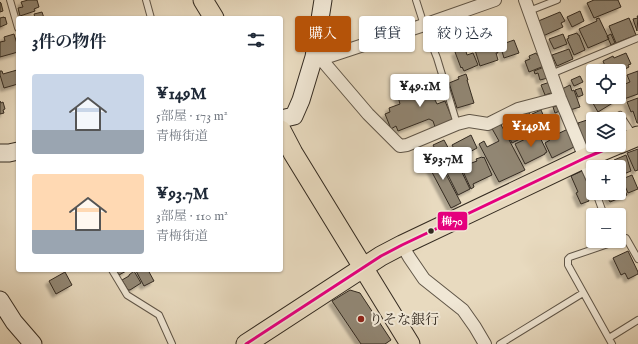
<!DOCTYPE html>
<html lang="ja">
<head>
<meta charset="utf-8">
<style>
	body { margin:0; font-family:"IM FELL English","Noto Serif JP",serif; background:#f6f6f7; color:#1f2937; height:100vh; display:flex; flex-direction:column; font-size:15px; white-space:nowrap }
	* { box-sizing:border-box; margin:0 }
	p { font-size:13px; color:#747a83 }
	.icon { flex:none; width:22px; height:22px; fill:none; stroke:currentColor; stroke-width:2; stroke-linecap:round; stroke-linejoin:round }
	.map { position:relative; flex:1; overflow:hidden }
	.panel { position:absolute; left:16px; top:16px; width:267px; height:256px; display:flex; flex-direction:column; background:#fff; border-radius:4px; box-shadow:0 1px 3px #0004 }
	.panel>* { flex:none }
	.top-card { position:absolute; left:295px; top:16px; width:283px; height:36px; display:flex; gap:8px }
	.fabs { position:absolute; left:586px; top:64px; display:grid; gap:8px }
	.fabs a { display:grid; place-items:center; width:40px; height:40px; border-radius:4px; background:#fff; box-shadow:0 1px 3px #0004; font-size:20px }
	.price { position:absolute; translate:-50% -34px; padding:0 9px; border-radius:4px; background:#fff; color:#222; font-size:13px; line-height:26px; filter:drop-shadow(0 1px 2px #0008) }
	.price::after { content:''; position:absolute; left:50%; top:24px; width:12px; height:9px; margin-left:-6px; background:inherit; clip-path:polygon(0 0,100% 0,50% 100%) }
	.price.on { background:#b45309; color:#fff }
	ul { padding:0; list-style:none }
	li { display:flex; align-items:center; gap:12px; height:100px; padding:0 16px }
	li span { display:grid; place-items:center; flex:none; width:112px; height:80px; border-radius:4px; color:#555 }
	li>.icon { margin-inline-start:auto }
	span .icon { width:48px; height:48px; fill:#fffc; stroke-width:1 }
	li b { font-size:17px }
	h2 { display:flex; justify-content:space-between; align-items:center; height:48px; padding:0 16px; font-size:17px }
	.chip { padding:0 14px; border-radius:4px; background:#fff; box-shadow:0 1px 3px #0004; font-size:14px; line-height:36px }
	.chip.on { background:#b45309; color:#fff }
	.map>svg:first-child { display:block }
</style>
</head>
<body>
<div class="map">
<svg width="638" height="344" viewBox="0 0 638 344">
	<defs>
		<filter id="shadow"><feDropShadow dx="-3.5" dy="3.5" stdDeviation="1" flood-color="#0004"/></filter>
	</defs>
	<rect width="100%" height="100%" fill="#e8dabf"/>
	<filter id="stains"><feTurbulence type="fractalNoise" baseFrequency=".005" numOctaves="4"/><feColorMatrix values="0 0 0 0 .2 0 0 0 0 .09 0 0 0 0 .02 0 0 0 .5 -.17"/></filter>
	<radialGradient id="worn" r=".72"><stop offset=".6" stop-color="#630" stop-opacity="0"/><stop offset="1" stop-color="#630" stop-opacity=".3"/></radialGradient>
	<path fill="#918673" stroke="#332a20" filter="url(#shadow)" d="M28,0H37L39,7L34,9L35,11L20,16L18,8L23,7L21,2Z
		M594,0H618L621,7L594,18L587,3Z
		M0,2L1,3L3,11L0,12Z
		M580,11L584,21L572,27L567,17Z
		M42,12L44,18H34H35L34,14Z
		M560,12L565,21L561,23L563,27L543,36L536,22Z
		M637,16H638L637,31L633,19L638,18Z
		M4,17V18L5,17L7,24L0,27V18Z
		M599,18L609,39L588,48L579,29L597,21L596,19Z
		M629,18L636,35L616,43L609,26Z
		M577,33L578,35H579L585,50L574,55L567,39L569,38L568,36Z
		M14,34L18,47V52L0,57V42L5,41L4,37Z
		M563,34L567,44L554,49L549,39Z
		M611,34L615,43L611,45L607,36Z
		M514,40L519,53L504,58L500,45Z
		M495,44L498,53H496L498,60L480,66L475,50Z
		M465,48L467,55L473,53L478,65L464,71L462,67L461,68L455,52Z
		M569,49L573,59L557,66L552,55Z
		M536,53L538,56L539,55L544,66L529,72L525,61L530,59L529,56Z
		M626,53L631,64L628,65L629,67L619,72V71H607L603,61L613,56L614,58Z
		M544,67L548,78L540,80L538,73L535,74L534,71Z
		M17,70L18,84L4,88L0,75V71H2L3,74Z
		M638,71V94L624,99L620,86L630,82L627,75Z
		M466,74L468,80H467L474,103L457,108L449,83L459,79L458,77Z
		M580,76L583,82L574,86L571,80Z
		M439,79L444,93L434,98L437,104L445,101L452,118V120L435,127L433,121L429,119L398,131L396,126L391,129L385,114L390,112L389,108L400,104L398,97Z
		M550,82L554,92L545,95L541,85Z
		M570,85L572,91L574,90L580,107L570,110L562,89Z
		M581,88L583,95L578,97L575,90Z
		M593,94V97H613L616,101L598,112L590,98L591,97L590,96Z
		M638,98V123H637L633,111L631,112L627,102Z
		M0,101L1,103L3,102L5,109L3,110L4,113L0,114Z
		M560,105L562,110L555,113L553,107Z
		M541,110L551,133L542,137L532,114Z
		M528,111L538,130L512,143L504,127L517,121L515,115Z
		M596,117L597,119H593V141L584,143L577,126L579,125L578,123Z
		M499,121L525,170L499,182L479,144L484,141L487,147L499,141L490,125Z
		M568,129L576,146L552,158L545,143L550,140L549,138Z
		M538,133L547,152L545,153V154L525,164L515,144Z
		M471,135L477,148L459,158L452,145Z
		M444,140L452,155L441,160L433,145Z
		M638,149V170L635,171L627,153Z
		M436,155L461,203L451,208L426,161L429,159V158Z
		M626,155L631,171L619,176V167H616L614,160Z
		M482,157L483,158L484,157L492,175L473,184L474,187L471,189L461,167L477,161L476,159Z
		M457,162L470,189L458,195L445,169Z
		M582,171L592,193L587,197L589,201L581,204L576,193L578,192L571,176Z
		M632,175L638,189L628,193L622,179Z
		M621,183L627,195L610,202L607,197L613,193H619V184Z
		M628,251L638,272V274L628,279L625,273L621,275L613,258Z
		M116,270H128L119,275Z
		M137,270H148L154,281L144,286L136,271Z
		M134,271L141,283L130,290H128L122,280L129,276V275Z
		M65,272L72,285L56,294L49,281Z
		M350,290L360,293L391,340L385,344H361L332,301Z"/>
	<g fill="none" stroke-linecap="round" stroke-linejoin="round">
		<g stroke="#605648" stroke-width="8">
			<path id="lane" d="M10,0L18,28
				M146,0L151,18
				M416,0L424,25L437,58L457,124
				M529,11L557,0
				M551,74L638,38
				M614,119L620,115L633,135
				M581,161L593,187
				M596,193L604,215
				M619,240L626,238L638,259
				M112,270L127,295L159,315L172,344
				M609,338L638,320
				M500,344L583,293
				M612,344L568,265V259L570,257L614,242V241"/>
		</g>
		<g stroke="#605648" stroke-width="14">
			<path id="street" d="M525,0L560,98L585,158
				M314,58L321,59L424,25L495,0
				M321,59L368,114L400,146L407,145L457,124L469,121L488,124L518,109L560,98
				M402,245L409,257L424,279L463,310L475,327L485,344"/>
		</g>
		<g stroke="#332a20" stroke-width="19">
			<path id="secondary" d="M281,119L294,116L301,100L314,57L323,0
				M0,153H9L18,151
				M0,300L14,322L33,344"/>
		</g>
		<g stroke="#332a20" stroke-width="21">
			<path id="primary" d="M203,0L214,18
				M281,130L293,153L410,344
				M619,144L638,136
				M246,344L381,256L402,245L585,158L616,145"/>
		</g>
		<use href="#lane" stroke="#f0e7d5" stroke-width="6"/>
		<use href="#street" stroke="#f0e7d5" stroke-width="12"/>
		<use href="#secondary" stroke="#f0e7d5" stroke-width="17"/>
		<use href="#primary" stroke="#e8dabf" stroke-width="19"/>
		<g stroke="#f0e7d5" stroke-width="6">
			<path id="bus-1" d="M246,344L381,256L402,245L585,158L616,145"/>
		</g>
		<use href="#bus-1" stroke="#e5007d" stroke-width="3"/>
	</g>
	<circle fill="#332a20" stroke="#f0e7d5" stroke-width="1.5" cx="431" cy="231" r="3.5"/>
	<circle fill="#8f2418" stroke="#f0e7d5" stroke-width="1.5" cx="361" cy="319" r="4"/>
	<g text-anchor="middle" stroke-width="4" stroke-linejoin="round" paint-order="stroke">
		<g font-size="14" fill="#332a20" stroke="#f0e7d5" text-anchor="start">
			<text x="369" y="324">りそな銀行</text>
		</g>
	</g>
	<rect stroke="#f0e7d5" stroke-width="1.5" x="437" y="211" width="31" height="20" rx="4" fill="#e5007d"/>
	<g font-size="11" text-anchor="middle" font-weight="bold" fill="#fff">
		<text x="452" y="225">梅70</text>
	</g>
	<rect width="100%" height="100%" filter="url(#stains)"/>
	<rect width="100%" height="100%" fill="url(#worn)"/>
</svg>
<div class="fabs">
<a><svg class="icon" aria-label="locate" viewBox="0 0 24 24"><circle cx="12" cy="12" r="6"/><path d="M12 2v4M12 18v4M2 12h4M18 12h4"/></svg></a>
<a><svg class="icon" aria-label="layers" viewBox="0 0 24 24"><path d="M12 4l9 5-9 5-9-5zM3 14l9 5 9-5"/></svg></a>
<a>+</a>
<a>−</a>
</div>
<b class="price" style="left:420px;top:108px">¥49.1M</b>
<b class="price on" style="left:531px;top:148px">¥149M</b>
<b class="price" style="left:443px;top:181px">¥93.7M</b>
<div class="top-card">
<a class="chip on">購入</a>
<a class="chip">賃貸</a>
<a class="chip">絞り込み</a>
</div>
<section class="panel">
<h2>3件の物件<svg class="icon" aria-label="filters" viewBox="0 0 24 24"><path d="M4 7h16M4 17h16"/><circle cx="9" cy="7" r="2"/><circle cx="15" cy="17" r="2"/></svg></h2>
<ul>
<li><span style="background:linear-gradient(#c9d6e8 70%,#9aa5b1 0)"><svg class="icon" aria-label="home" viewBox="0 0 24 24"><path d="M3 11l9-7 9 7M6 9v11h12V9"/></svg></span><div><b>¥149M</b><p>5部屋 · 173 m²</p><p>青梅街道</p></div></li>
<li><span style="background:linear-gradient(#ffd9b3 70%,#9aa5b1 0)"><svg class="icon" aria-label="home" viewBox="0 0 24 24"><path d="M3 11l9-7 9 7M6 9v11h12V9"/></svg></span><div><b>¥93.7M</b><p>3部屋 · 110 m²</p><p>青梅街道</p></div></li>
</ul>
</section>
</div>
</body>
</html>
